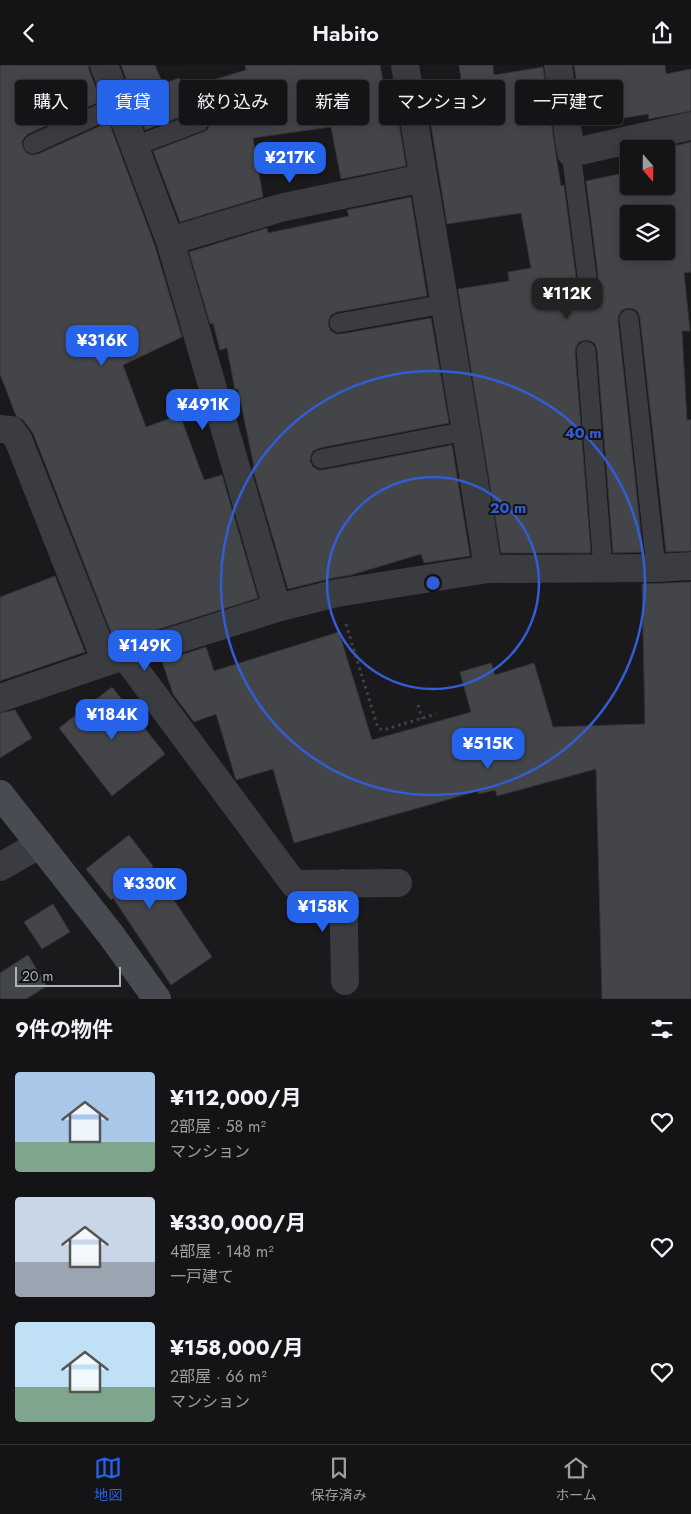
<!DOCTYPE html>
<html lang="ja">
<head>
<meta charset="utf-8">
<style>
	body { margin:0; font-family:Jost,"Noto Sans JP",sans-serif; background:#212022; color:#f1f3f6; height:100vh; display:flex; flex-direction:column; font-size:19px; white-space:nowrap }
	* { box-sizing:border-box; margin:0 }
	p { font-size:16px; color:#9d9ea0 }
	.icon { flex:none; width:28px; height:28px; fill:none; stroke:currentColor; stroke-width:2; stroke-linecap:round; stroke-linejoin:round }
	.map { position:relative; height:934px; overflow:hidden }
	.side { display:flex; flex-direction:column; background:#141315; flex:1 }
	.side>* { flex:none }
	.guide { position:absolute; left:15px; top:15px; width:661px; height:45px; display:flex; gap:10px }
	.needle { width:32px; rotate:160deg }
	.buttons { position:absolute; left:620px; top:75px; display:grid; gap:10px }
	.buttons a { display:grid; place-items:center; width:55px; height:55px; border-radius:5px; background:#141315; box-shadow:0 2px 12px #0003,0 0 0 1px #333234; font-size:25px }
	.scale { position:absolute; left:15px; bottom:12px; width:106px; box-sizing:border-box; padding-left:5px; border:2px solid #acb1bb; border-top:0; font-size:14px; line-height:18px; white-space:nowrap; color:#acb1bb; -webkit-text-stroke:4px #141417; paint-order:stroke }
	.price { position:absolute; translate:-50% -42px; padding:0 11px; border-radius:10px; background:#2563eb; color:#fff; font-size:16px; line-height:32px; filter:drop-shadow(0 1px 2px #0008) }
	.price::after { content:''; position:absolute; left:50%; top:30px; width:15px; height:11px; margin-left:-8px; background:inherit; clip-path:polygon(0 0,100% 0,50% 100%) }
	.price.current { background:#222; color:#fff }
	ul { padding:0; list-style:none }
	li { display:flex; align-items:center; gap:15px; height:125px; padding:0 15px }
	li span { display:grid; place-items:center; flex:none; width:140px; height:100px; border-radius:5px; color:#555 }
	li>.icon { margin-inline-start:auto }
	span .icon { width:60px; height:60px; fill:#fffc; stroke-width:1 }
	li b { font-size:21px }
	h2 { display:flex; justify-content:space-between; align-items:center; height:60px; padding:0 15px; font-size:21px }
	.chip { padding:0 18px; border-radius:5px; background:#141315; box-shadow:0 2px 12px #0003,0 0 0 1px #333234; font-size:18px; line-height:45px }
	.chip.current { background:#2563eb; color:#fff }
	header { display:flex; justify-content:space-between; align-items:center; height:65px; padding:0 15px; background:#141315; font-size:22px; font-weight:600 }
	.dock { display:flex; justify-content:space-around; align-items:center; height:70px; border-top:1px solid #333234; background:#141315; font-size:14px; color:#9d9ea0 }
	.dock a { display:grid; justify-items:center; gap:2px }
	.dock .current { color:#2563eb }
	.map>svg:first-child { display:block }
</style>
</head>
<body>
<header><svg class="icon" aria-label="back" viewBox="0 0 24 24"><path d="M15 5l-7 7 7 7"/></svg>Habito<svg class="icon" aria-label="share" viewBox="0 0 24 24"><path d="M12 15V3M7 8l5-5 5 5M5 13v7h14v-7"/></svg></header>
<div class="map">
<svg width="691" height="934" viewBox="0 0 691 934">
	<rect width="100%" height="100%" fill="#1a191c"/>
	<path fill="#444549" stroke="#343438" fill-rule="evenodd" d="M0,0H89V5L101,36L28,69L24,73L22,77L23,83L27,88L32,90L38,89L109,57L155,181L182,272L123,300L146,362L180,350L204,415L222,410L258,533L115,578L33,368L23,355L16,351L0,309Z
		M121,0H155L163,19L179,13L183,24L246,5L245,0H380L390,54L398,53L406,101L341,114L331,62L253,73L263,132L180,157L153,86L203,67L208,64L210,58V54L206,48L200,46H196L145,65Z
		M459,0H493L494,10L543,2L556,90L561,121L564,120L576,212L578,218L583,222H589L594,220L598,215V210L586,116L629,107V121H666V84H661L691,77V207L684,208L690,266H682L687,355H691V486L666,487L640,253L638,247L634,244L628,243L622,245L619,250L618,255L643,487L613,488L597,285L595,279L591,276L586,275L579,277L576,282L575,287L591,488H501L458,224L509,216L508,207L531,203L521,148L447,159L429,48L451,45L450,39L464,37ZM629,149H666V186H629Z
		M574,0H665L666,9L691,4V46L649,54L648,49L583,60Z
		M411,132L427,231L337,247L331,250L329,254L328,260L331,266L336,269H341L431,253L449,358L319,383L313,386L311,390L310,396L313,402L318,405H323L452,380L470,491L424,498L421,489L351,510L333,513L288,524L252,402H254L238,324L235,325L227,283L220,285L213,258L210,259L189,187L267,163L268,168L349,151L347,145Z
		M55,511L85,587L0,616V532Z
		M691,517V934H602L596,704L497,731L495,725L479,729L478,726L294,778L273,704L236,715L216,649L194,657L173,629L162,596L206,582L214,606L339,567L372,675L471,647L460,607L491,598L495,610L534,598L553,662L645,659L642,519Z
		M112,622L165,689L112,731L59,663Z
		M15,645L32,673L0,693V648Z
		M129,770L153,801L152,802L212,892L171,920L113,833L111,835L86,804Z
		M53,839L70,867L42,884L24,857Z
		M28,890L47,921L26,934H0V908Z"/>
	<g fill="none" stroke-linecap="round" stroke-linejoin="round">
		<path stroke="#404348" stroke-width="3" stroke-dasharray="2.5 4" stroke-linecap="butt" d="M346,559L378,663L383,665L436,649
			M418,640L422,654"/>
		<path stroke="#3a3c41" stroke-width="19" d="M33,79L119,40
			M135,81L199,57
			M571,88L587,211
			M629,254L656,503
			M339,258L444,239
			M586,286L603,503
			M321,394L466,366"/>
		<path stroke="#3a3c41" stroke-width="28" d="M104,0L170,176L277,543
			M405,0C432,168 462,336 488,504
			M558,0L571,88L691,61
			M170,176L280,143L423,113
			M0,364L11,365L18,374L106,597
			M125,591L294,819L398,818
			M0,633L106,597L277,543L337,528L488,504L656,503L691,501
			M0,802L40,779
			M343,818L345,916"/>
		<path stroke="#484b51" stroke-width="28" d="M0,729L111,870L157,934"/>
	</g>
	<g fill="none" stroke="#325dd4" stroke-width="2.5">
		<circle cx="433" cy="518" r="106"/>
		<circle cx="433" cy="518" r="212"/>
	</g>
	<circle cx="433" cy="518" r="8" fill="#325dd4" stroke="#141417" stroke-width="2.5"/>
	<g font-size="15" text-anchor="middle" font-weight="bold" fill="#325dd4" stroke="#141417" stroke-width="4" stroke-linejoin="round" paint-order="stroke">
		<text x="583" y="373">40 m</text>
		<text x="508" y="448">20 m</text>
	</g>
</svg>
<div class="buttons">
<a><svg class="needle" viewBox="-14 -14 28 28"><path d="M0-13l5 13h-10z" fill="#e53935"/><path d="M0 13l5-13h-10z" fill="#9d9ea0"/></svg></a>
<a><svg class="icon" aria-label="layers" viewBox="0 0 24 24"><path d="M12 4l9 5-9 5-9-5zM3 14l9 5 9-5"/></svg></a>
</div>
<div class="scale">20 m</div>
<b class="price" style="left:290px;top:119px">¥217K</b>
<b class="price current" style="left:567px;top:255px">¥112K</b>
<b class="price" style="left:102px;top:302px">¥316K</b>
<b class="price" style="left:203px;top:366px">¥491K</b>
<b class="price" style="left:145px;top:607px">¥149K</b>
<b class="price" style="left:112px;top:676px">¥184K</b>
<b class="price" style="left:488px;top:705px">¥515K</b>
<b class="price" style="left:150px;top:845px">¥330K</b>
<b class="price" style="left:323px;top:868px">¥158K</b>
<div class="guide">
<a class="chip">購入</a>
<a class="chip current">賃貸</a>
<a class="chip">絞り込み</a>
<a class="chip">新着</a>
<a class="chip">マンション</a>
<a class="chip">一戸建て</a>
</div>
</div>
<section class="side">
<h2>9件の物件<svg class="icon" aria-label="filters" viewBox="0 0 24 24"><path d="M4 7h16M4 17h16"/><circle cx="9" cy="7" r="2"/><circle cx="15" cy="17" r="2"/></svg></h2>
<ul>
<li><span style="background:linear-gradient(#a9c7e8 70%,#7fa58c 0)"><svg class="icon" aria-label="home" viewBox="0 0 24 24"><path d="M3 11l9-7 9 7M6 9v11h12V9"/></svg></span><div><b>¥112,000/月</b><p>2部屋 · 58 m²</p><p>マンション</p></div><svg class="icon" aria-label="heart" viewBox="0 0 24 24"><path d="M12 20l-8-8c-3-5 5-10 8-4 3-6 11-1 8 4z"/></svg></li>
<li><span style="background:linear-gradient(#c9d6e8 65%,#9aa5b1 0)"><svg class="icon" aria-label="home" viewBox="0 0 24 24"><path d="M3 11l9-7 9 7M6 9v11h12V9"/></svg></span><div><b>¥330,000/月</b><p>4部屋 · 148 m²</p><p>一戸建て</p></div><svg class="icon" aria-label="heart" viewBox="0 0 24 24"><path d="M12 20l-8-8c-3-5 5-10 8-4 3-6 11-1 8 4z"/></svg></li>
<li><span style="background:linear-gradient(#bfe0f5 65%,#7fa58c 0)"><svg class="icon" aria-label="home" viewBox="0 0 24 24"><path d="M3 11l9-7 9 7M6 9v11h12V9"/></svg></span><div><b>¥158,000/月</b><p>2部屋 · 66 m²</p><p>マンション</p></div><svg class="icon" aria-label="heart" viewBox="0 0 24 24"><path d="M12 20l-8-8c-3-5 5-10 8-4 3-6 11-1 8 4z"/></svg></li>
</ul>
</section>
<nav class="dock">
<a class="current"><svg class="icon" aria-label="map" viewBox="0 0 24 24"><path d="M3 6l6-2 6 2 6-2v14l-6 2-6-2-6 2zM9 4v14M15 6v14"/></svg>地図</a>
<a><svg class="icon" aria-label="saved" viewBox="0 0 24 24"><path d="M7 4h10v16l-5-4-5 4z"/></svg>保存済み</a>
<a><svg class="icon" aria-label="home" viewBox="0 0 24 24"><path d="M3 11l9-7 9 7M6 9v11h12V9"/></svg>ホーム</a>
</nav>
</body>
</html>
